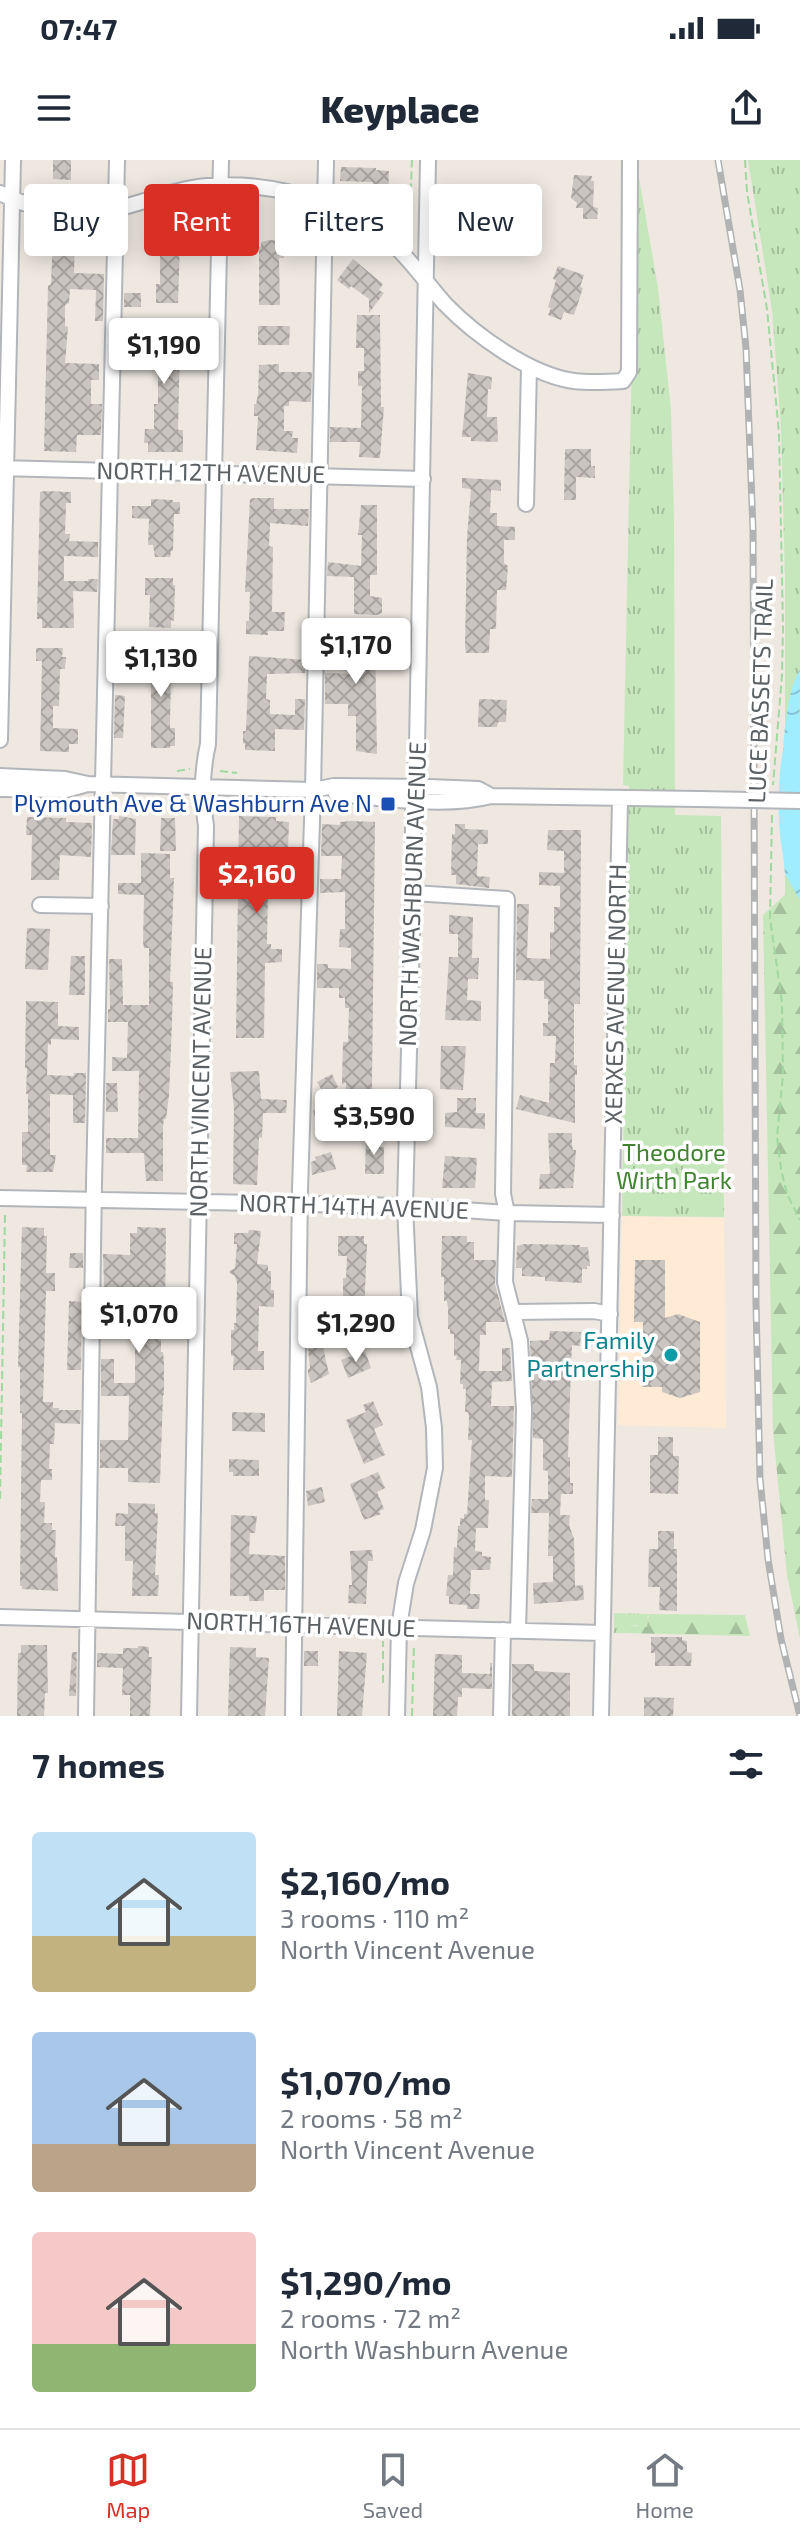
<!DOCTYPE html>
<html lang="en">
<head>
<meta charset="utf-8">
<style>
	body { margin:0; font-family:"Exo 2",sans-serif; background:#f2f2f3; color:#1f2937; height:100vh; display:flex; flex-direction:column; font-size:30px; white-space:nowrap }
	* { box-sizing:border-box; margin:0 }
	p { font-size:26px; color:#747a83 }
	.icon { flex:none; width:44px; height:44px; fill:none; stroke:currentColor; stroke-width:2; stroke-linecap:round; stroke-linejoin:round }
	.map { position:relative; height:1556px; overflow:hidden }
	.side { display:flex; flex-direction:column; background:#fff; flex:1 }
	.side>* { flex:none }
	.top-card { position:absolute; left:24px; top:24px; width:752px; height:72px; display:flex; gap:16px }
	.price { position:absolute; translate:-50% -68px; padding:0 18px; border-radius:8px; background:#fff; color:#222; font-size:26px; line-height:52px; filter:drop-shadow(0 2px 4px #0008) }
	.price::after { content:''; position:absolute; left:50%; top:48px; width:24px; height:18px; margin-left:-12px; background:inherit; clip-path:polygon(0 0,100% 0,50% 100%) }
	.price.active { background:#d93025; color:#fff }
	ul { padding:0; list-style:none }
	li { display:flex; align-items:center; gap:24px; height:200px; padding:0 32px }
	li span { display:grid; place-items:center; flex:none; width:224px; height:160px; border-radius:8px; color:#555 }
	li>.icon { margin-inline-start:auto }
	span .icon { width:96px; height:96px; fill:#fffc; stroke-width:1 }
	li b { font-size:34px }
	h2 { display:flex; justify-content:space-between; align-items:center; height:96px; padding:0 32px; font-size:34px }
	.tag { padding:0 28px; border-radius:8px; background:#fff; box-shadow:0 4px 20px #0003; font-size:28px; line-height:72px }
	.tag.active { background:#d93025; color:#fff }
	.status { display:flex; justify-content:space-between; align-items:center; height:56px; padding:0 40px; background:#fff; direction:ltr }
	.status svg { height:22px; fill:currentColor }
	header { display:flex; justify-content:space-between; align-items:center; height:104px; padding:0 32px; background:#fff; font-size:36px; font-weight:800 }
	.tab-bar { display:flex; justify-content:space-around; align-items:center; height:112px; border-top:2px solid #e0e1e3; background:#fff; font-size:22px; color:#747a83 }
	.tab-bar a { display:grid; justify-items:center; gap:4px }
	.tab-bar .active { color:#d93025 }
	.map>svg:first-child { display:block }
</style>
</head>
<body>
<div class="status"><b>07:47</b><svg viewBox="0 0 49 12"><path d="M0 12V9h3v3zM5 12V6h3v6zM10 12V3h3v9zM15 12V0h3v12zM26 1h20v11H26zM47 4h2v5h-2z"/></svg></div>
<header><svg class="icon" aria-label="menu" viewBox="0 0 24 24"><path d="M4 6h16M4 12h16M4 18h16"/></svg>Keyplace<svg class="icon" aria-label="share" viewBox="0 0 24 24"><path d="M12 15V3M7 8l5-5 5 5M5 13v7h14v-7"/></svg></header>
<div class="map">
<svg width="800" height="1556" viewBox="0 0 800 1556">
	<defs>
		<pattern id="grass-tufts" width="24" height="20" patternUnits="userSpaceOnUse" patternTransform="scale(2)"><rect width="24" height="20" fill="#c6e7bc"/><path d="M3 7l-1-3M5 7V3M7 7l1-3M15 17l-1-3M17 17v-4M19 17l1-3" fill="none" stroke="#a4bf9c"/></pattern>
		<pattern id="forest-firs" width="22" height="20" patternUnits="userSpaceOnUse" patternTransform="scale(2)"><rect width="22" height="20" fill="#c6e7bc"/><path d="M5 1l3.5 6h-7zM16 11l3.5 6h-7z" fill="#a4bf9c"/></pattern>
		<pattern id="water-waves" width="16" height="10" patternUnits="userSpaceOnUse" patternTransform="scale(2)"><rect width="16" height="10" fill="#a0edff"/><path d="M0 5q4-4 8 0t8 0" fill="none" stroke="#85c3d2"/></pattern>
		<pattern id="building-cross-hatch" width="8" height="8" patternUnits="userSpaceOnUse" patternTransform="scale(2)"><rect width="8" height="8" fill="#cac5c0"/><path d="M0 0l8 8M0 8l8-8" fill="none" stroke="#a7a3a0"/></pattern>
	</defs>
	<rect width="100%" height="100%" fill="#eee8e1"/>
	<path fill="#ffebd5" d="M622,1056L724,1058L726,1268L618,1265Z"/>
	<path fill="url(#grass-tufts)" d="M636,0L658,128L671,250L674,359L675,655L721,656L724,1057L622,1056L629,626L623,625Z
		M748,0H800V1386L785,1008V419L781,268L772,150Z
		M614,1453L649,1454L647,1458L650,1460L647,1468L635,1465L623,1467L625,1473H614Z"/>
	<path fill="url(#forest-firs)" d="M792,728L800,740V1479L787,1415L773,1271L763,755Z
		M649,1454L745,1455L750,1476L625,1473L623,1467L625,1465L647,1467Z"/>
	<path fill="url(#water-waves)" d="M800,510L799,624L782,623C782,595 785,533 800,510Z
		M779,657H800V740L785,714Z"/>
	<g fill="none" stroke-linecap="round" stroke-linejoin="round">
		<path stroke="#a0edff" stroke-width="24" d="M800,573C788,607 787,677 800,711"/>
	</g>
	<path fill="url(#building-cross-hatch)" d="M53,0H71V20L53,19Z
		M341,7L376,8V10L389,11L388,38H377V32H373V22L340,21Z
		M574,15L592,16L591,21H594L593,47L598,48L597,59H583V48H576L577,43L571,38Z
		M53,78H75L74,113L104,114L103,161H95L96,130L70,129L69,143L65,145V166L68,167L65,203L99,204V220H91V244H102L101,275H77L76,292L44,291L48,126L51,124Z
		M269,80L284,81V98H279L280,145H259V87H261V82Z
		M160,82L180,83L178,143H156V124H160Z
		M353,99L383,124L379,130L384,133L369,153V139L351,126L349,129L337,120Z
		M558,106L584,115L580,127L583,128L574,155L564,152L561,160L548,155L551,148L548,147L556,120L553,119Z
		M124,133H141V147H124Z
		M357,155H380L381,247H384L380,298L359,297L360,282H330V267L361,268L362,226H358V211H364V188H356Z
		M159,166H183V185H180L178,270H183V292H148V283H144L145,269H154V244H158V185H123V170L159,171Z
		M258,166H290L289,185H258Z
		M279,204V212H312L311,242L289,241V246H284V271H293L292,278H298L297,293L256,290L258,256H254V244H256L258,235L259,205Z
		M468,213L492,217L491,229H488L487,257H497L498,282L471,281V277H462Z
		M565,289H591V306H595V318L576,317V340H564Z
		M462,318L501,320V331L491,330L490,353H497V366L515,367V380H504V403L508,406L506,430H497L496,469H490L489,493H466L465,487L467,377L471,329L462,328Z
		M45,331L71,332V343H66L65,374H70L69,381L98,382V397L64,396V421H88V419H98L97,432L73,431L74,468H42V459H37L40,332Z
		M254,338H274V349H309L308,366L270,363L269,386L273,387L272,452H285L284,471H268V475L246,474V461H249L250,432H245L250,339Z
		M151,339L173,340V342H180V354H174L173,391H171L170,397H155L153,385H148L149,359L132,358V346H151Z
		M361,345H377V415H370V436L382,438V453L377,455L354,454V417L327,416L328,402L361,406L362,375H358Z
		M145,418H173V425H175L174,461L171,460V468L149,467L150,435H145Z
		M326,473L375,475L377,594L356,591V556H348V544H325V513L354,514L355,491L326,492Z
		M36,488H63L62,497H66L65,509H60L59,546H53V568L78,569V584H69V592L40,591L42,501H36Z
		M151,493L177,495L176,510L171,512L170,565V568H175V586H170V588H151V511H146V500H151Z
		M249,496L306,500L305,513L267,514L266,539L270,540V554L295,555V539H305L304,570L275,569V591L245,590V584L243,583V571H246Z
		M115,535L125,536L123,578H114Z
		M479,539L507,540L506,562H498L497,567H478Z
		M119,656L136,659L135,695H111L113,659H119Z
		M239,656L276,657V661L289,662L288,690L301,691V704L275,703V727L268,728L267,784H271V789H282V802L265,803L264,878H236Z
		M27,657L66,658V662L92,663L91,697L60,695L59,720H31L32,675H26Z
		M161,658H175L176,691H160Z
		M351,661L375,662L372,923L374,964L349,963L350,935H346V922L342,925L343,882H348L349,848H345V838H339V828H317V804H328V808L351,809V788L339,787L340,769H345V732L320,733V719H341L342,696H321L322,664L340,665V662Z
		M455,664H465V669L488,670V684H478L477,716L490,717L489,728L456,724V715H451L452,674H455Z
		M548,670H581L580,844H574V905H577V915H575V963L516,949L520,935L549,943L550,903H555L556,876H543V863H548V839H544V821L516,820L517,744H529L527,798L550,799V772H554V747H560V726L539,725V712L564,713V691L547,690Z
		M141,693L170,694V718H174L170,822H173L172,863L169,935L166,959H164L163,966V1021H146L144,993H106V978H138L139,911H112V897L127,898L128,862H108V849H110V845L109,799H122L123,845H149V788H144L143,782L144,735L118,734V723H141Z
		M449,755L473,757L472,798H479L478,819H468L467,840L481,841V861L445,860L449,797H458V774H449Z
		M27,768L50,769L48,810L25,809Z
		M71,796H85V835H69Z
		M26,841L58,842V866L79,867V880L51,879V885L48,884L47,915L74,916V913H86L85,963H73V935L50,934V995H56L53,1012H26L27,1005H22V972H28V934H26L27,908H25Z
		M441,886H466L463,930L440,929Z
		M259,911L261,939L287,940L286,953H263L262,978L259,977L257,1025L233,1024L234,948L230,912Z
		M332,914L338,927L324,934L317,922Z
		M106,923H117L118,952H106Z
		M457,938H476V953H485V969L445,967V953L457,952Z
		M325,945L331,959L318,965L313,951Z
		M548,973H572V985L573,990H576L573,1028L539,1029L540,1014H550Z
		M366,977H378V987H384V1014H365Z
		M331,992L336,1009L312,1015L311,1002L316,1000L315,997Z
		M445,996L477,998L475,1028H442Z
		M22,1067L44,1068V1076H47L46,1113H55V1131H46L43,1242H53V1248H59V1250H81L80,1264L55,1263L54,1284H50L49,1309H52V1320H41L40,1342H45L44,1363H52V1370H56L55,1397H57L58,1431L22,1429V1426H20L22,1253H20V1207H18Z
		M137,1067L166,1068L165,1152V1160L161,1159V1192H163L164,1201V1235H163L160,1323L128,1322V1308H100V1280H128L129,1236H101V1199H114V1223H135V1165H138V1134H115V1161H105L103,1094L130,1095V1073H137Z
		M249,1070L261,1071L257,1104L268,1105V1111H271V1130H274V1147L259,1146L258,1191H264V1210H233L234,1196H231V1170H234V1163H236L237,1123L235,1116L229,1112L235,1108L237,1084H234V1073H248Z
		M338,1076H364V1084H367L364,1154L366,1155V1168L338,1167V1148H343V1118H346L347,1096H338Z
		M442,1076H467V1082H474V1100H496L495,1124L505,1162H486V1175H480L479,1211H502V1188H510L512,1221L492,1222L491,1246H514L512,1317L485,1316V1340H489L488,1368H476L475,1391L482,1392V1396L491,1397L490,1410H471L470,1434H480L479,1449H467V1445L449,1444V1436H446L448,1415H453L454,1387L457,1388L458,1366H460V1358L464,1359V1354H467L472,1280H468L469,1257L468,1252H465L466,1229H463V1224H460L461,1200H456L457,1196H454V1174H450V1169H448V1148L447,1141H444V1117H441Z
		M524,1084L580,1085V1087H588L590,1106H587V1109H582V1123L545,1121V1117L522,1116V1108H516L517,1086Z
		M70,1093H83V1108H69Z
		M635,1100H665V1158L678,1154L700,1162V1232L680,1238L662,1232V1227H642L643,1162H634Z
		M69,1141L82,1142L81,1210H67Z
		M550,1171L581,1172L580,1186L572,1185L571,1207L568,1297H570V1323H573V1334H561L560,1355H570L569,1365L574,1379L575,1426L583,1425L584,1440L534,1444L533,1423L553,1422V1396H548L549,1353H531L532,1339H548V1311L543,1310V1279L533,1278L530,1181L549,1180Z
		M323,1187L329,1214L311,1223L308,1213V1209L310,1208L308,1189Z
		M365,1191L371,1208L348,1218L341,1200Z
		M373,1241L383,1265L374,1269L385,1295L364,1304L346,1260L366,1252L363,1245Z
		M232,1252L265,1253V1272L232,1271Z
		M658,1277H673V1296H679L678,1334L650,1333V1295H658Z
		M229,1299L259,1300V1316H233V1312H229Z
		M378,1312L385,1328L377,1332L384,1349L379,1351L381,1354L364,1360L350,1324Z
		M322,1327L325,1342L308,1346L306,1331Z
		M128,1343L155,1344V1353H158L155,1415H159L158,1436H132L133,1401H125V1366H115L116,1353L128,1354Z
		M231,1355L257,1356L255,1373H250L249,1394L285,1396V1430H264V1441H249V1436H230Z
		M658,1371H674V1389H677V1451L659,1450L660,1427H648L649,1389H658Z
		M372,1390L373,1401H368L366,1444L348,1443L349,1425H352L350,1391Z
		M651,1477H682V1480L687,1481V1492L692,1493L691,1506H655V1493H651Z
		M21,1485H47L48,1533H45L44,1556H17L18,1493H21Z
		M138,1486L149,1487V1497H152L150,1556H130V1535H122L123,1508L97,1507V1493L123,1494V1488H138Z
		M230,1487L256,1488V1497L269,1498L265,1556H228Z
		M304,1491H318V1506H304Z
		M339,1491L367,1493L362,1556H337Z
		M72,1492H77L76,1536H69Z
		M435,1494L462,1495V1513L490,1514V1503H492V1529L462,1528V1537H458L457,1556H433Z
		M512,1504H534V1511L570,1513V1556H512Z
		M644,1537L674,1538L673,1556H644Z"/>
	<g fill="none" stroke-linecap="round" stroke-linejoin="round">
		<g stroke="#b2b6ba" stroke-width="18">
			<path id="minor" d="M0,33C32,50 77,57 112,50C144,43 174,29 207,26C246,23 283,28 320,42C347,51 378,68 398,89C415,106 429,126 445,144C475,175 530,215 574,221C590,223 607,222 623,221L629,212L630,0
				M0,308L423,319
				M526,344L529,206
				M0,580L13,0
				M0,616L65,619L88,624L313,630L334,626L430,627L478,629L491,636
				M0,629L66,630L84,625
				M336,634C384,638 445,648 491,636L699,639
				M413,733L507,739L503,1034L507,1053L505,1122L520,1181L524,1250L518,1470
				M40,745L101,746
				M0,1038L405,1046L507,1053L612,1055
				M513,1152L594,1151L610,1154
				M0,1457L602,1473
				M86,1556L94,1023L117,0
				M189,1556L206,666C201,638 202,611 208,584L221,0
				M293,1556L300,1029L313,630L326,0
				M397,1556L399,1467L406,1423L423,1370L435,1308L434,1268L429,1227L410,1157L405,1046L413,733V640L417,586L428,0
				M501,1556L503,1470
				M601,1556L620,640"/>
		</g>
		<path stroke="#9fd9a0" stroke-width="2" stroke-dasharray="8 4" stroke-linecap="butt" d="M745,0L747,32L767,149L779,273L783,467L782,515L773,625
			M411,79L409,74L412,0
			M177,611L190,609
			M220,611L237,613
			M217,643H239
			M772,655L770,758L782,843L783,915L777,976L781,1009L787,1034L800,1060
			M0,1339L5,1054
			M383,1523V1481
			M412,1556L414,1484"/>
		<use href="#minor" stroke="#fff" stroke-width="14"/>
		<g stroke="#b1b2b3" stroke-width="7">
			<path id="rail" d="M718,0L740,130L746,188L753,370L756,1144L760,1319L768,1399L781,1479L800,1556"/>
		</g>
		<use href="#rail" stroke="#fff" stroke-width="4" stroke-dasharray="12" stroke-linecap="butt"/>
		<g stroke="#b2b6ba" stroke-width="18" stroke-linecap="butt">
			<path id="minor-bridge" d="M699,639L800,641"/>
		</g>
		<use href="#minor-bridge" stroke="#fff" stroke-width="14"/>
	</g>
	<rect fill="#1a4fb4" stroke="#fff" stroke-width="3" x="380" y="636" width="16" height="16" rx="4"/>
	<circle fill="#0f9aa8" stroke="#fff" stroke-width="3" cx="671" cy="1195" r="8"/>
	<g text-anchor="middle" stroke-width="7" stroke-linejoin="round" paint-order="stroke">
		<g font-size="24" fill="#5a6063" stroke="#fff">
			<text transform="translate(211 313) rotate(1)" y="8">NORTH 12TH AVENUE</text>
			<text transform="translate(761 531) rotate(-88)" y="8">LUCE BASSETS TRAIL</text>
			<text transform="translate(413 734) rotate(-88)" y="8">NORTH WASHBURN AVENUE</text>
			<text transform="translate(616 834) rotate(-89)" y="8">XERXES AVENUE NORTH</text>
			<text transform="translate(201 922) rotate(-89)" y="8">NORTH VINCENT AVENUE</text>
			<text transform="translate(354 1047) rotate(2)" y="8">NORTH 14TH AVENUE</text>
			<text transform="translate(301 1465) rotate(2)" y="8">NORTH 16TH AVENUE</text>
		</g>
		<g font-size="24" fill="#164399" stroke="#fff" text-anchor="end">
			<text x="372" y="652">Plymouth Ave &amp; Washburn Ave N</text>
		</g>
		<g font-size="24" fill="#408430" stroke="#fff">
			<text x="674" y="1001">Theodore<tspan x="674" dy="28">Wirth Park</tspan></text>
		</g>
		<g font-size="24" fill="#0d838f" stroke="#fff" text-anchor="end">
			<text x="655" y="1189">Family<tspan x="655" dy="28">Partnership</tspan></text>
		</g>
	</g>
</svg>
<b class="price" style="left:164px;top:226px">$1,190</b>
<b class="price" style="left:356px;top:526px">$1,170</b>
<b class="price" style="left:161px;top:539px">$1,130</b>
<b class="price active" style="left:257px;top:755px">$2,160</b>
<b class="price" style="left:374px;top:997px">$3,590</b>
<b class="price" style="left:139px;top:1195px">$1,070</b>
<b class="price" style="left:356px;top:1204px">$1,290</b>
<div class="top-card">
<a class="tag">Buy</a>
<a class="tag active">Rent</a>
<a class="tag">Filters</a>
<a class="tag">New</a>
</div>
</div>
<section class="side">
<h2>7 homes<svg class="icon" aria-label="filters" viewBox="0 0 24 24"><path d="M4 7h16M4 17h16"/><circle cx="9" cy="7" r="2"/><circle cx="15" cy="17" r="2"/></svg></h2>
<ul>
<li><span style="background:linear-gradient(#bfe0f5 65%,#c2b280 0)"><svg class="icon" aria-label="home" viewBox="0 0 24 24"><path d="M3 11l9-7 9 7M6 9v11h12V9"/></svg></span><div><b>$2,160/mo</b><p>3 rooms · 110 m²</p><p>North Vincent Avenue</p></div></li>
<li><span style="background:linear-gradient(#a9c7e8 70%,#b9a48a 0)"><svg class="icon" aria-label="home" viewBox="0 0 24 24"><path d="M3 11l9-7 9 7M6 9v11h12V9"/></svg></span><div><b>$1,070/mo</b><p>2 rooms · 58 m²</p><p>North Vincent Avenue</p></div></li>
<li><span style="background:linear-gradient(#f6c9c9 70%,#8fb573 0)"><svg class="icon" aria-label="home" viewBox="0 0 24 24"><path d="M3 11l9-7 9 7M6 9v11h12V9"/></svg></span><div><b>$1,290/mo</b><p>2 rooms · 72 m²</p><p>North Washburn Avenue</p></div></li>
</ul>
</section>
<nav class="tab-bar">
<a class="active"><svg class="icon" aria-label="map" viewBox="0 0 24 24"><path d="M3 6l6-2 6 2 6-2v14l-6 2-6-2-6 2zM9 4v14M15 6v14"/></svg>Map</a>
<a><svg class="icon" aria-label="saved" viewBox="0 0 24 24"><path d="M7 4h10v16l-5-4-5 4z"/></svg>Saved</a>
<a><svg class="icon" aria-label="home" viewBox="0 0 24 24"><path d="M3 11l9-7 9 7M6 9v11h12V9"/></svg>Home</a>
</nav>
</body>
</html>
